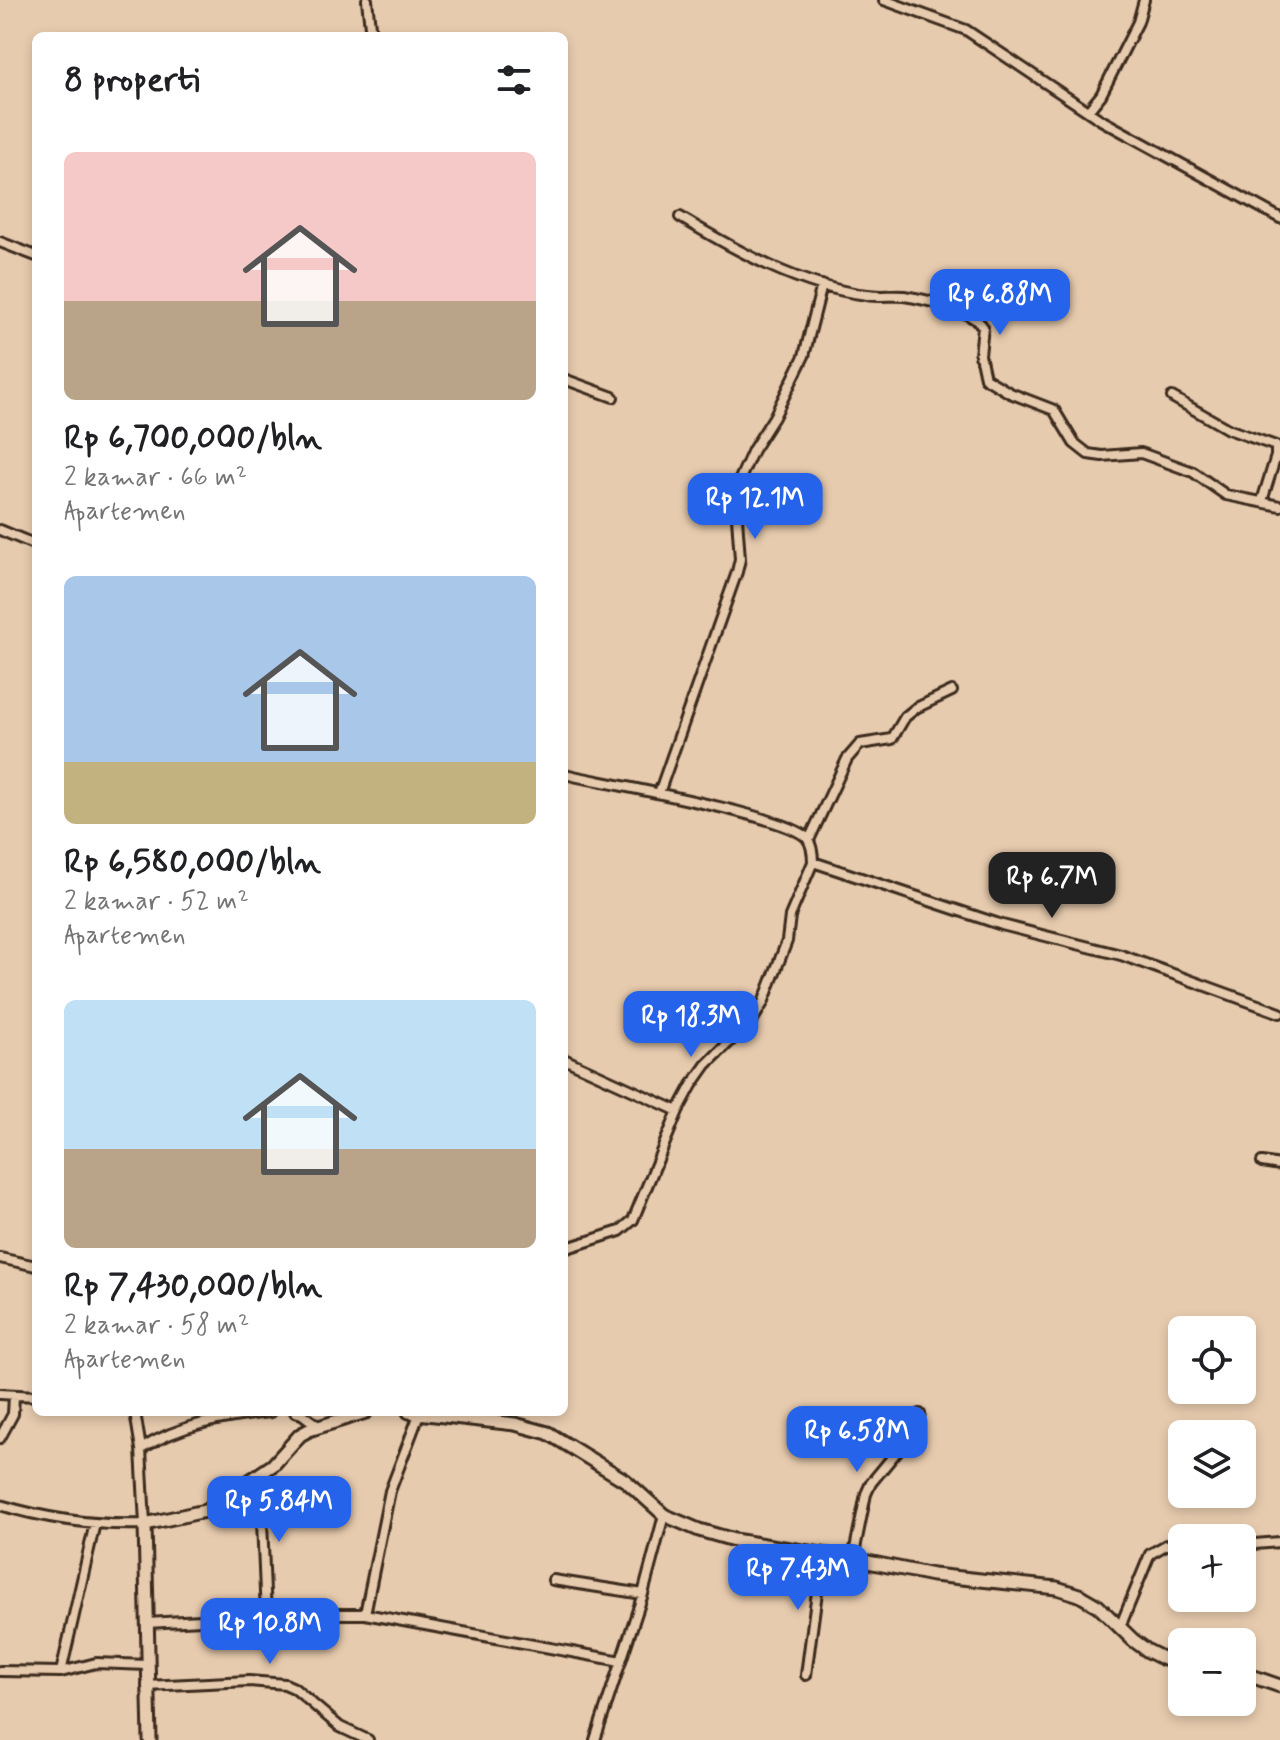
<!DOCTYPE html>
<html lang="id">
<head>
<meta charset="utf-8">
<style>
	body { margin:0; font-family:Mynerve,sans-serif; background:#f2f2f2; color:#202124; height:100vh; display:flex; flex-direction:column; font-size:30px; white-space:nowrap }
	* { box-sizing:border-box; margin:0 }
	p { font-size:26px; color:#757577 }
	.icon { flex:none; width:44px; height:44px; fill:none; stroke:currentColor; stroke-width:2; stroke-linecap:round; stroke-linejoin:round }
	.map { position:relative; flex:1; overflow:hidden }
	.drawer { position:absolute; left:32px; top:32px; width:536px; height:1384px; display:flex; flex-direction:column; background:#fff; border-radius:12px; box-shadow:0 4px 12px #0003 }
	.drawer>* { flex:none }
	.controls { position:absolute; left:1168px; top:1316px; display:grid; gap:16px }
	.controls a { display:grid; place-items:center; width:88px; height:88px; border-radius:12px; background:#fff; box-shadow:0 4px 12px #0003; font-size:40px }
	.price { position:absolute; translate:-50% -68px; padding:0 18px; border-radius:16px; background:#2563eb; color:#fff; font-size:26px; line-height:52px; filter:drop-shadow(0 2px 4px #0008) }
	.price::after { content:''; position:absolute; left:50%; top:48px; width:24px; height:18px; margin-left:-12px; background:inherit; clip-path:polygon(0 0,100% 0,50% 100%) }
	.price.selected { background:#222; color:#fff }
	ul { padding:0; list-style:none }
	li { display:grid; align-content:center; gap:16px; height:424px; padding:0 32px }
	li span { display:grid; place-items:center; height:248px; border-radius:12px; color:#555 }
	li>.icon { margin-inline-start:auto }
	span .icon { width:144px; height:144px; fill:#fffc; stroke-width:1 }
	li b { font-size:34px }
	h2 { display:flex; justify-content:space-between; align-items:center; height:96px; padding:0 32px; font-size:34px }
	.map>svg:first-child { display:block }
</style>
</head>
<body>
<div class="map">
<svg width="1280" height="1740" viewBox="0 0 1280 1740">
	<rect width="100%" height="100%" fill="#e7cbae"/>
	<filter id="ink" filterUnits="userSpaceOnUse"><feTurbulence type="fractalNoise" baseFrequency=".0125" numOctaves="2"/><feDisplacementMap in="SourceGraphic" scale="16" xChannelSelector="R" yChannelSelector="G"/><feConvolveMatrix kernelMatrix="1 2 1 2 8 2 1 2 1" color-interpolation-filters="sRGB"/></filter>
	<g filter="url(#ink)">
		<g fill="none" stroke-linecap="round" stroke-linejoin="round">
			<g stroke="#3b2a1e" stroke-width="14">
				<path id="street" d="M367,0L371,36
					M884,0L966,30L1101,120L1280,218
					M1088,111L1101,95L1138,22L1144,0
					M680,217C737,251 800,287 867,295C879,297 892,295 904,296C924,299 972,310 983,327L980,355L985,378L1010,393L1054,410L1074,443L1088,454L1102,456L1141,453L1193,472L1226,495L1280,506
					M0,242L36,256
					M564,379L613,397
					M1172,397L1228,429L1276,446V456L1262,501
					M0,530L36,545
					M564,774C604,783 786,815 807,838C812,845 813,854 813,862L790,916L787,941L763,1003L754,1018L706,1065L692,1085L678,1111L633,1220L620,1231L564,1249
					M659,793L737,572L740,559L735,490L753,450L774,417L804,356L822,285
					M809,840L847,759L860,744L892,739L905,717L916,708L952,691
					M813,862L1002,925L1121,955L1280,1013
					M564,1059L678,1111
					M1262,1162L1280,1165
					M0,1258L36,1266
					M0,1394L36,1396
					M295,1412L302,1414L318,1426
					M0,1438L13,1414L14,1396
					M141,1449C181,1424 225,1417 271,1412
					M260,1474L266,1616
					M0,1505C47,1519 96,1526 145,1524L141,1449L135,1412
					M1242,1545L1280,1542
					M853,1559L866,1494L871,1483L904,1443L920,1414
					M553,1580L643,1594
					M365,1614L390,1491L420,1412
					M147,1623L309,1614H365L621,1661
					M1120,1627L1150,1554L1166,1545L1182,1544
					M0,1671L61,1672L96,1663L147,1665
					M61,1672L95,1523
					M806,1675L822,1554
					M147,1686L249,1681L285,1684L294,1688L340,1727L368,1740
					M595,1740L643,1594L664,1515"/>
			</g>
			<g stroke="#3b2a1e" stroke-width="17">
				<path id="secondary" d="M409,1412L515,1424L548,1433L626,1481L664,1515L699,1530L734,1540L853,1559L933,1575L1057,1588L1079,1595L1098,1606L1133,1640L1148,1651L1164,1659L1182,1663
					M1242,1673L1280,1686
					M150,1740L145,1524L205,1511L273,1465L300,1435L309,1430L366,1412"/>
			</g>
			<use href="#street" stroke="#e7cbae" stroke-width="8"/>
			<use href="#secondary" stroke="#e7cbae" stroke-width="11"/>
		</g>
	</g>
</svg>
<div class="controls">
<a><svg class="icon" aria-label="locate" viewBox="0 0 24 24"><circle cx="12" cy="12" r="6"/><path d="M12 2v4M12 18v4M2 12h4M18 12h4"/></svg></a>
<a><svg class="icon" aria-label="layers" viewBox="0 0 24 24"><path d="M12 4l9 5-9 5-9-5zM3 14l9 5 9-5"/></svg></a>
<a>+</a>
<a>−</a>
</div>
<b class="price" style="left:1000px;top:337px">Rp 6.88M</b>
<b class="price" style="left:755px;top:541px">Rp 12.1M</b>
<b class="price selected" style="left:1052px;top:920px">Rp 6.7M</b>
<b class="price" style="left:691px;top:1059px">Rp 18.3M</b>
<b class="price" style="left:857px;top:1474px">Rp 6.58M</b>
<b class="price" style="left:279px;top:1544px">Rp 5.84M</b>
<b class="price" style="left:798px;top:1612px">Rp 7.43M</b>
<b class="price" style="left:270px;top:1666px">Rp 10.8M</b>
<section class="drawer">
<h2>8 properti<svg class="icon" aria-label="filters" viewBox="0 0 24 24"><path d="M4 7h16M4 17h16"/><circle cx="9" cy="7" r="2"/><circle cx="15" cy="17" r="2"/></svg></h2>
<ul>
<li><span style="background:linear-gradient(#f6c9c9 60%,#b9a48a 0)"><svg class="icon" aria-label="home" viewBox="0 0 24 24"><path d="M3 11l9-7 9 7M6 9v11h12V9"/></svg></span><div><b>Rp 6,700,000/bln</b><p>2 kamar · 66 m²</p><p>Apartemen</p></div></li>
<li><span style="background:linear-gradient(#a9c7e8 75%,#c2b280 0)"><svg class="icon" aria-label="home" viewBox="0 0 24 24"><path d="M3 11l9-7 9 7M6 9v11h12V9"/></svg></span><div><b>Rp 6,580,000/bln</b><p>2 kamar · 52 m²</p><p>Apartemen</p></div></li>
<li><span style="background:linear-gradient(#bfe0f5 60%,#b9a48a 0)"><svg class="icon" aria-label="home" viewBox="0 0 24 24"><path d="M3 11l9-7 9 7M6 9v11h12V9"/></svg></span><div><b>Rp 7,430,000/bln</b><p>2 kamar · 58 m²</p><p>Apartemen</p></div></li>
</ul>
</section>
</div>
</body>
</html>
